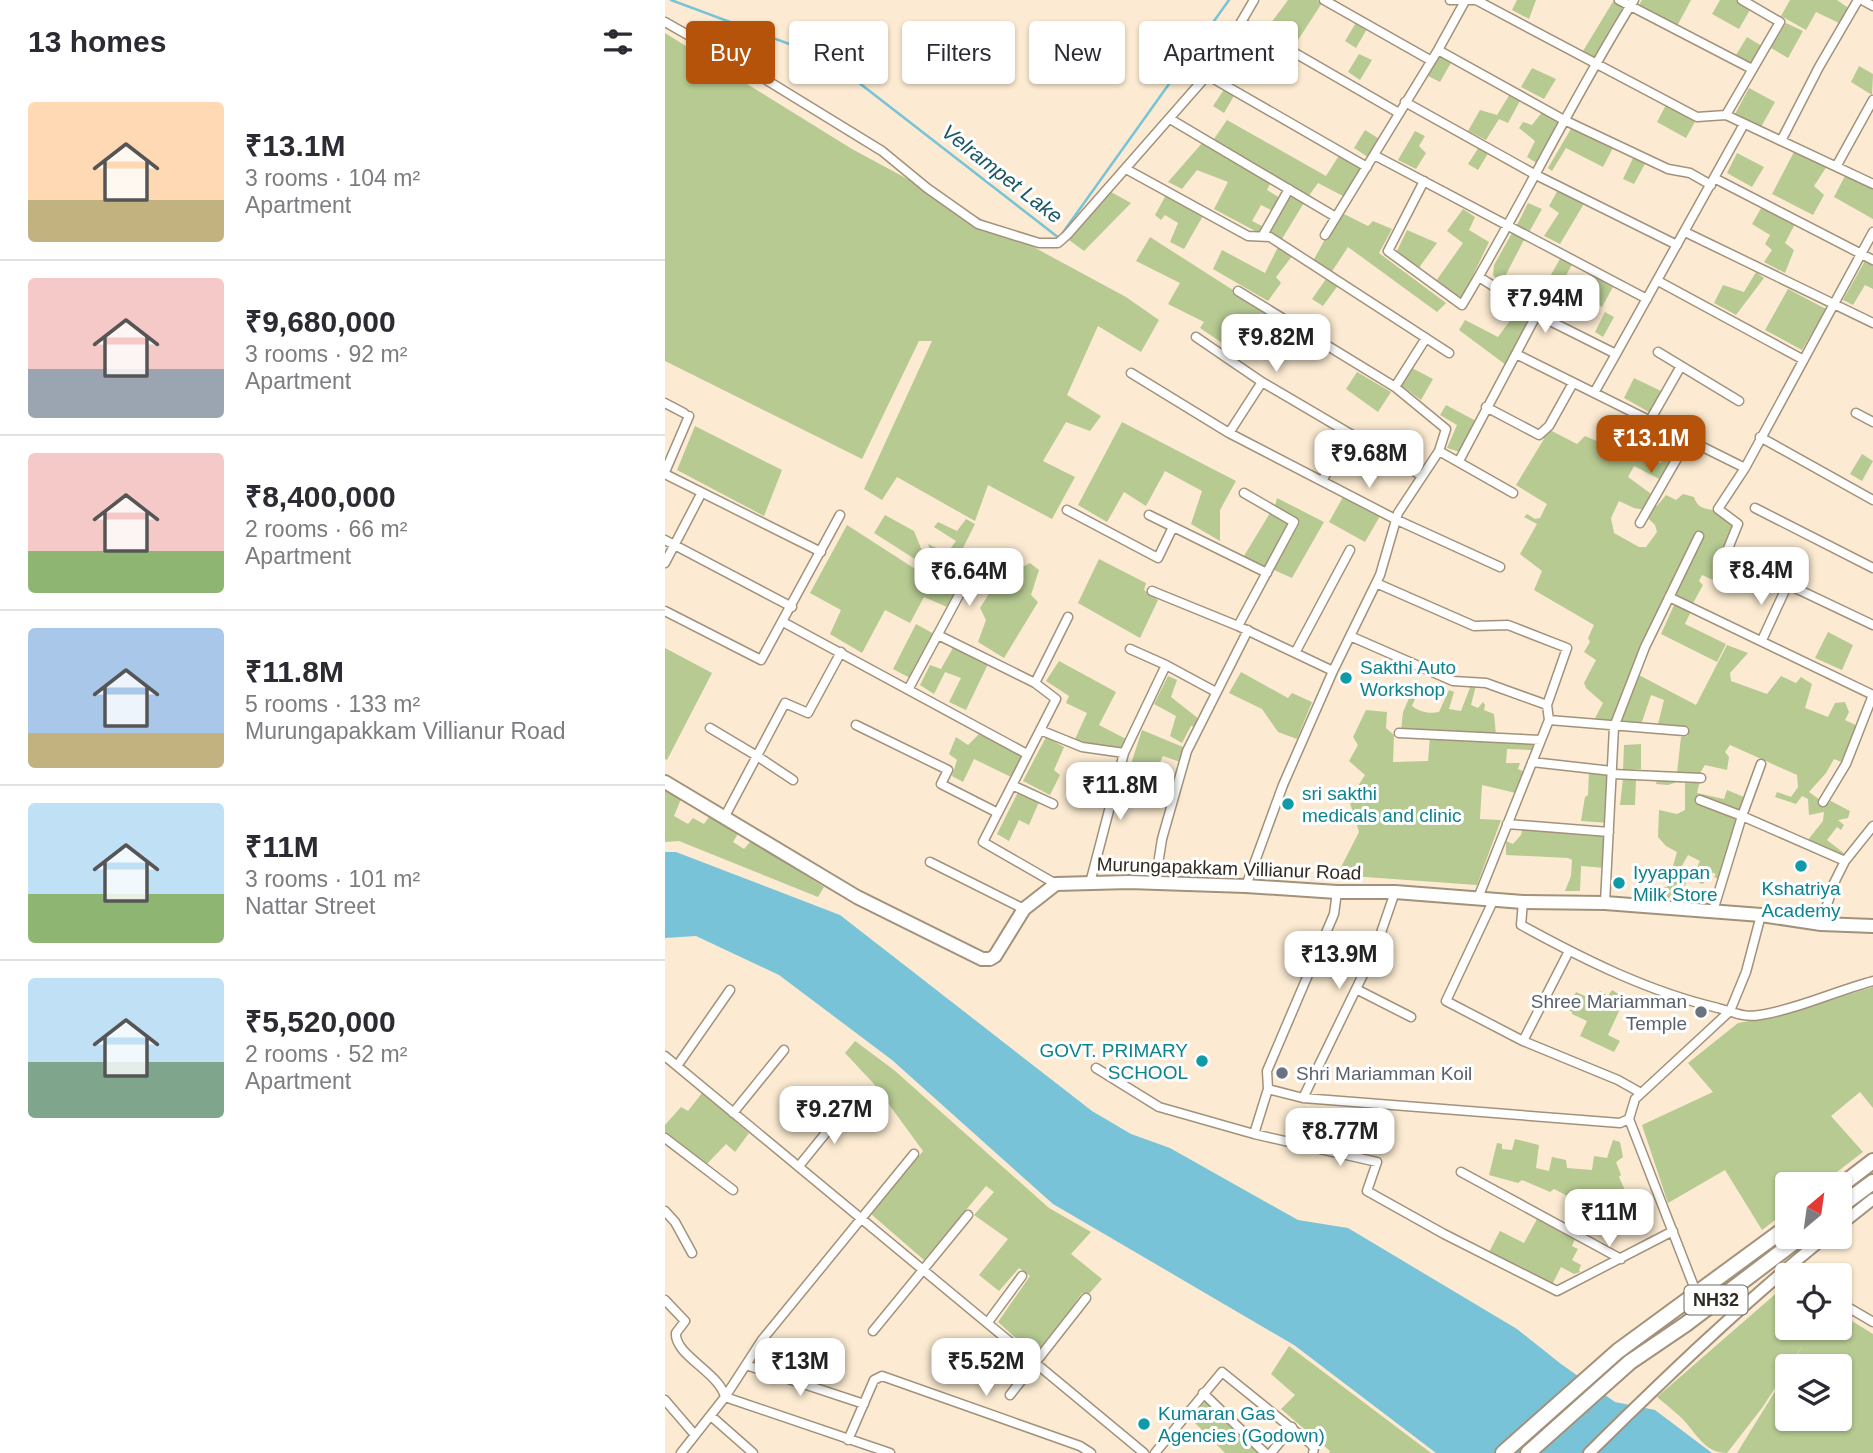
<!DOCTYPE html>
<html lang="en">
<head>
<meta charset="utf-8">
<style>
	body { margin:0; font-family:Arial,sans-serif; background:#f7f7f7; color:#2b2b33; height:100vh; display:flex; flex-direction:column; font-size:26px; white-space:nowrap }
	* { box-sizing:border-box; margin:0 }
	p { font-size:23px; color:#7c7c81 }
	.icon { flex:none; width:38px; height:38px; fill:none; stroke:currentColor; stroke-width:2; stroke-linecap:round; stroke-linejoin:round }
	.map { position:relative; flex:1; overflow:hidden }
	.details { display:flex; flex-direction:column; background:#fff; width:665px }
	.details>* { flex:none }
	.top-card { position:absolute; left:21px; top:21px; width:665px; height:63px; display:flex; gap:14px }
	.needle { width:46px; rotate:29deg }
	.fabs { position:absolute; left:1110px; top:1172px; display:grid; gap:14px }
	.fabs a { display:grid; place-items:center; width:77px; height:77px; border-radius:7px; background:#fff; box-shadow:0 2px 5px #0004; font-size:35px }
	.price { position:absolute; translate:-50% -60px; padding:0 16px; border-radius:14px; background:#fff; color:#222; font-size:23px; line-height:46px; filter:drop-shadow(0 2px 4px #0008) }
	.price::after { content:''; position:absolute; left:50%; top:42px; width:21px; height:16px; margin-left:-10px; background:inherit; clip-path:polygon(0 0,100% 0,50% 100%) }
	.price.active { background:#b45309; color:#fff }
	ul { padding:0; list-style:none }
	li { display:flex; align-items:center; gap:21px; height:175px; padding:0 28px }
	li+li { border-top:2px solid #e1e1e2 }
	li span { display:grid; place-items:center; flex:none; width:196px; height:140px; border-radius:7px; color:#555 }
	li>.icon { margin-inline-start:auto }
	span .icon { width:84px; height:84px; fill:#fffc; stroke-width:1 }
	li b { font-size:30px }
	h2 { display:flex; justify-content:space-between; align-items:center; height:84px; padding:0 28px; font-size:30px }
	.chip { padding:0 24px; border-radius:7px; background:#fff; box-shadow:0 2px 5px #0004; font-size:24px; line-height:63px }
	.chip.active { background:#b45309; color:#fff }
	main { display:flex; flex:1; min-height:0 }
	.map>svg:first-child { display:block }
</style>
</head>
<body>
<main>
<section class="details">
<h2>13 homes<svg class="icon" aria-label="filters" viewBox="0 0 24 24"><path d="M4 7h16M4 17h16"/><circle cx="9" cy="7" r="2"/><circle cx="15" cy="17" r="2"/></svg></h2>
<ul>
<li><span style="background:linear-gradient(#ffd9b3 70%,#c2b280 0)"><svg class="icon" aria-label="home" viewBox="0 0 24 24"><path d="M3 11l9-7 9 7M6 9v11h12V9"/></svg></span><div><b>₹13.1M</b><p>3 rooms · 104 m²</p><p>Apartment</p></div></li>
<li><span style="background:linear-gradient(#f6c9c9 65%,#9aa5b1 0)"><svg class="icon" aria-label="home" viewBox="0 0 24 24"><path d="M3 11l9-7 9 7M6 9v11h12V9"/></svg></span><div><b>₹9,680,000</b><p>3 rooms · 92 m²</p><p>Apartment</p></div></li>
<li><span style="background:linear-gradient(#f6c9c9 70%,#8fb573 0)"><svg class="icon" aria-label="home" viewBox="0 0 24 24"><path d="M3 11l9-7 9 7M6 9v11h12V9"/></svg></span><div><b>₹8,400,000</b><p>2 rooms · 66 m²</p><p>Apartment</p></div></li>
<li><span style="background:linear-gradient(#a9c7e8 75%,#c2b280 0)"><svg class="icon" aria-label="home" viewBox="0 0 24 24"><path d="M3 11l9-7 9 7M6 9v11h12V9"/></svg></span><div><b>₹11.8M</b><p>5 rooms · 133 m²</p><p>Murungapakkam Villianur Road</p></div></li>
<li><span style="background:linear-gradient(#bfe0f5 65%,#8fb573 0)"><svg class="icon" aria-label="home" viewBox="0 0 24 24"><path d="M3 11l9-7 9 7M6 9v11h12V9"/></svg></span><div><b>₹11M</b><p>3 rooms · 101 m²</p><p>Nattar Street</p></div></li>
<li><span style="background:linear-gradient(#bfe0f5 60%,#7fa58c 0)"><svg class="icon" aria-label="home" viewBox="0 0 24 24"><path d="M3 11l9-7 9 7M6 9v11h12V9"/></svg></span><div><b>₹5,520,000</b><p>2 rooms · 52 m²</p><p>Apartment</p></div></li>
</ul>
</section>
<div class="map">
<svg width="1208" height="1453" viewBox="0 0 1208 1453">
	<rect width="100%" height="100%" fill="#fcebd2"/>
	<path fill="#b6ca92" d="M623,0H652L657,3L631,43L603,27Z
		M852,0H871L864,19L847,10Z
		M949,0L962,6L931,58L918,51Z
		M977,0H1026L1012,26L974,5Z
		M1055,0H1072L1086,8L1074,29L1047,14Z
		M1125,0H1172L1185,9L1178,25L1151,12L1141,30L1116,16Z
		M692,21L703,27L691,48L680,41Z
		M1121,23L1138,31L1123,58L1106,48Z
		M0,33L187,149L461,297L494,320L476,352L433,326L402,395L436,416L425,431L401,422L378,461L410,477L387,519L323,485L310,521L232,477L217,500L199,489L267,341H254L197,459L0,361Z
		M1082,37L1097,46L1086,65L1071,55Z
		M594,38L610,48L600,63L584,54Z
		M567,42L581,50L567,69L555,62Z
		M773,53L787,61L775,82L759,74Z
		M694,54L707,60L695,80L683,72Z
		M1194,66L1208,74L1207,95L1186,82Z
		M867,68L891,79L879,99L856,87Z
		M560,88L570,94L559,113L548,106Z
		M1084,88L1110,102L1096,127L1070,114Z
		M845,94L856,99L843,123L834,119L821,140L803,131L815,110L832,115Z
		M1001,105L1031,120L1021,138L992,122Z
		M878,111L895,121L873,164L862,157L870,141L854,128L858,122L867,125Z
		M562,120L661,176L675,154L698,168L678,196L653,183L643,197L549,139Z
		M907,127L949,146L938,167L901,148L887,171L883,168Z
		M700,130L713,138L703,157L689,148Z
		M750,131L760,136L754,146L761,153L751,169L733,160Z
		M538,142L606,182L602,190L615,198L608,211L596,205L587,221L597,226L594,233L549,209L563,182L532,170L517,189L503,182Z
		M814,147L824,152L813,170L803,164Z
		M1130,150L1162,166L1149,186L1159,195L1148,215L1107,194Z
		M1072,153L1099,167L1087,187L1062,173Z
		M969,156L981,162L969,184L958,179Z
		M1181,174L1208,188V219L1169,197Z
		M893,190L920,202L895,244L879,236L894,213L884,206Z
		M446,192L466,203L419,251L404,240Z
		M624,193L640,201L617,239L603,231Z
		M501,195L539,214L519,249L505,242L513,223L500,215L496,220L490,215Z
		M863,203L877,209L863,234L851,227Z
		M1098,205L1131,222L1120,243L1129,250L1120,273L1099,262L1107,250L1100,244L1105,235L1087,224Z
		M798,209L810,217L804,230L824,242L797,298L771,281L798,243L782,231Z
		M675,212L703,226L708,221L727,229L714,253L781,303L772,312L683,247L666,273L648,261Z
		M742,230L772,243L753,269L732,251Z
		M847,233L860,238L836,284L828,275L829,265Z
		M485,237L615,320L601,344L589,338L578,357L535,328L539,322L503,304L515,283L471,261Z
		M613,247L628,255L611,277L616,283L603,301L548,269L557,250L600,273Z
		M896,257L908,263L895,286L883,280Z
		M1201,259L1208,263V289L1200,285L1188,305L1178,300Z
		M1091,272L1099,278L1071,315L1049,303L1058,285L1079,292Z
		M928,274L949,285L937,307L915,296Z
		M663,276L674,284L658,306L647,299Z
		M1123,289L1161,309L1137,350L1100,330Z
		M854,308L867,316L841,365L794,330L800,320L833,337Z
		M940,312L949,317L938,337L930,332Z
		M747,368L768,379L756,400L736,385Z
		M692,372L726,392L713,412L681,389Z
		M969,378L998,392L986,413L959,398Z
		M781,405L811,421L795,452L782,448L792,425L775,415Z
		M966,414L989,426L976,452L995,463L1000,458L1010,462L998,481L969,466L963,477L989,496L980,510L969,508L954,501L946,518L949,533L974,547H981L992,532L990,525L983,518L988,505L992,506L1001,495L1011,500L1018,494L1029,497C1033,511 1044,508 1054,512C1059,513 1065,519 1070,522L1061,554L1070,565L1061,586L1037,575L1034,581L1038,585L1027,605L1007,596L948,722L930,718L938,703L921,688L919,683L931,660L919,652L925,642L923,638L929,625L869,590L877,571L855,554L872,524L859,517L862,514L870,519L875,518L882,504L851,485L879,439L876,435L883,429L912,444L920,436L948,448Z
		M457,422L571,481L555,510V541L526,524L537,491L500,471L481,506L459,492L442,522L413,505Z
		M30,426L117,470L99,516L12,470Z
		M1197,454L1208,461L1197,481L1185,474Z
		M678,497L715,516L700,542L664,522Z
		M612,498L659,522L627,578L609,570L635,522L610,506Z
		M605,513L624,523L600,568L579,556Z
		M220,515L249,531L264,568L209,533Z
		M301,519L310,524L295,554L304,559L292,585L274,573L263,544L282,553L291,541L269,527L273,522L292,531Z
		M182,525L289,594L282,607L259,597L245,623L220,610L197,653L165,634L176,610L145,593Z
		M434,559L481,583L479,590L493,600L475,638L413,603Z
		M365,563L374,570L366,595L373,602L339,658L313,642L321,620L315,608L338,571L345,574Z
		M1010,603L1027,609L1020,624L1061,644L1052,662L996,634Z
		M251,624L269,634L245,678L228,669Z
		M1163,632L1188,645L1177,670L1150,658Z
		M1062,645L1083,653L1065,673L1066,681L1102,694L1116,676L1131,683L1136,677L1147,684L1140,708L1163,717L1170,703L1180,702L1184,712L1180,720L1195,727L1179,763L1169,759L1161,773L1144,792L1158,802L1165,803L1164,800L1185,811L1183,818L1173,820L1179,825L1176,830L1172,827L1162,840L1180,854L1179,860L1142,841L1158,821L1159,812L1144,815L1143,799L1137,796L1131,804L1110,797L1112,792L1126,797L1133,787L1132,775L1065,745L1060,752L1064,757L1062,770L1040,765L1033,776L1012,773L1016,737L1023,736V728L993,724L999,700L986,695L976,725L955,722L972,674L1031,705Z
		M289,646L323,664L301,710L284,702L296,678L280,672L269,694L255,685L265,665L276,669Z
		M0,648L47,673L2,760L0,759Z
		M394,661L451,692L434,725L461,739L456,750L425,744L410,739L422,713L401,703L404,696L381,681Z
		M576,672L623,698L627,693L647,702L632,739L613,732L597,709L564,693Z
		M503,676L512,680L506,697L534,719L530,727L526,726L517,743L505,736L511,716L489,704Z
		M806,685H811L806,705L813,708L818,702L820,705L819,710L829,714L831,735L736,731L738,712L745,696L750,699L747,706C754,712 765,714 774,712L784,690L789,692L784,709L796,711Z
		M701,710L722,712L721,728L729,735L728,762L763,761L765,736L869,741L867,750L842,749L841,763H855L853,769L860,772L851,793L817,785L815,819L836,820L812,885L672,875L694,832L684,800L700,775L684,761L693,745L688,737Z
		M477,730L518,747L515,762L498,756L492,769L487,768L485,771L466,764Z
		M315,733L358,754L346,777L309,759L298,782L287,776L292,760L284,754L291,737L303,745Z
		M381,737L399,747L389,770L395,775L385,795L358,781Z
		M976,744V769L958,770L959,745Z
		M924,770L946,772L944,823L916,821L920,797L923,795Z
		M970,776L1015,781L1003,785L991,784L992,780H990L971,779L970,805H955L958,779Z
		M1020,779L1035,780L1032,793L1059,799L1062,790L1079,797L1083,796L1056,880L1049,877L1051,874L1046,872L1038,884L1034,883L1036,874L1030,871L1035,861L1023,855L1014,871L1017,874L1016,878L1021,883L1020,886L1014,883L1008,898H1001L998,888L1002,887L1012,852L1001,846L993,837L994,810L1012,814L1020,810Z
		M0,790L16,799L9,816L23,824L28,818L39,824L46,814L74,832L68,842L79,849L86,841L159,887L153,897L14,841L0,842Z
		M353,792L374,802L364,825L354,820L344,841L332,834Z
		M858,827L942,833L940,868L916,866L915,891H900L906,876L907,860L903,858L841,855V841L848,844L856,835Z
		M1208,987V1108L1195,1092L1166,1116L1198,1152L1155,1185H1122V1211L1097,1230L1060,1170L1003,1203L977,1125L1048,1092L1023,1063L1073,1023L1101,1018Z
		M947,990L960,998L943,1035L955,1041L949,1052L915,1036L922,1021L907,1014V1012L902,1009L911,992L929,1000L935,991L943,996Z
		M190,1041L229,1070L384,1208L426,1232L406,1254L437,1279L423,1295L417,1293L372,1357L333,1322L365,1276L354,1268L334,1291L314,1275L343,1239L309,1215L329,1192L321,1186L259,1260L206,1214L258,1151L209,1084L180,1053Z
		M37,1093L84,1133L70,1152L61,1144L41,1165L0,1133V1125L16,1107L23,1111Z
		M850,1139L874,1145L871,1168L884,1171L887,1157L901,1160L902,1168L927,1170L929,1156L942,1158L948,1140L955,1142L958,1157L951,1162L956,1175L954,1177L964,1199L959,1201L963,1211L946,1222L937,1203L926,1196L918,1204L889,1189L885,1192L857,1180L853,1183L824,1175L832,1143L837,1144V1149L847,1150Z
		M872,1219L910,1239L907,1246L913,1249L907,1260L916,1265L914,1270L915,1272L909,1274L896,1267L887,1285L823,1254L835,1231L859,1243Z
		M1122,1284V1328H1174V1313L1208,1334V1453H1072L1122,1372V1419H1174V1367H1125L1138,1345L1097,1408L1062,1453C1042,1453 1034,1438 1022,1424C1014,1414 1002,1406 992,1397Z
		M624,1346L766,1453H664L665,1451L616,1409L630,1395L606,1374Z
		M542,1399L598,1453H560L526,1419Z"/>
	<path fill="#78c3d8" d="M0,852H11L175,915L427,1111L466,1134L505,1148L633,1220L683,1228L852,1329L896,1364L950,1402L990,1410L1047,1453H771L629,1345L388,1204L227,1060L114,975L31,936L0,938Z"/>
	<g fill="none" stroke-linecap="round" stroke-linejoin="round">
		<path stroke="#78c3d8" stroke-width="2.5" d="M6,0L162,58L394,238L564,0"/>
		<g stroke="#a2927b" stroke-width="11">
			<path id="minor" d="M659,0L765,60
				M785,0H811L1032,117L1061,115L1208,184
				M954,0L1087,69
				M1197,0L1208,6
				M0,22L98,78L217,151L262,188L313,224L374,243H393L402,235L551,65L589,0
				M576,22L734,113
				M773,50L899,120L1003,169L1025,173L1046,185
				M542,75L702,167
				M740,102L871,175L1012,245
				M1061,115L1115,22L1077,0
				M505,119L669,216
				M1117,139L1154,67L1193,0
				M709,155L982,299
				M1172,165L1208,100
				M461,169L583,236L605,237L784,353
				M1049,178L1208,260
				M759,181L723,251L797,305C857,205 907,99 969,0
				M1020,232L1208,323
				M1208,232L1080,468L1053,509L1073,524L1062,551L1065,557L1208,625
				M598,235L624,189
				M660,235L773,50L800,1
				M814,277L877,317L951,354L929,393
				M993,281L1137,359
				M573,291L730,387L781,429L774,451L733,513L715,575L668,671L618,785L581,886
				M531,337L597,382
				M993,352L1074,401
				M851,354L1080,468
				M951,354L1079,124
				M466,373L564,433L597,382L757,476
				M730,387L761,338
				M0,403L19,413
				M821,407L874,435L884,426L908,383
				M1191,413L1208,422
				M984,422L1016,366
				M564,433L732,520L835,567
				M1095,437L1208,500
				M774,451L848,493
				M794,461L872,314
				M0,472L24,416
				M0,474L156,552
				M657,481L684,433
				M1090,508L1208,568
				M402,510L493,558L508,527
				M484,515L602,573
				M975,523L1022,441
				M0,540L127,607
				M0,563L36,494
				M711,583L809,626L843,625L902,648L882,705L884,720L813,898
				M487,591L573,626L668,671
				M1004,597L1208,695L1181,764L1158,802
				M0,611L96,660L175,515
				M118,622L362,754
				M573,626L629,522L579,493
				M273,635L370,683L391,699L318,842L391,884
				M685,636L788,681L821,683L882,705
				M1097,640L1122,586
				M465,649L501,665L551,692
				M630,653L685,550
				M370,683L403,617
				M244,688L309,567
				M884,720L1019,731
				M191,725L283,770L276,784L333,813
				M45,728L92,756L128,780
				M375,730L417,747L459,753
				M734,733L876,740
				M867,762L947,771
				M1096,764L1077,816L1180,861
				M947,774L1036,778
				M347,785L388,804
				M1035,800L1077,816L1048,911
				M59,818L120,703L143,713L176,652
				M842,824L944,832
				M265,862L359,909
				M425,883L459,753L501,665
				M490,883L497,839L522,751L583,630
				M829,899L781,1001L858,1041L953,1080L976,1093
				M858,902L856,925C918,959 984,992 1053,1008C1068,1012 1079,1018 1095,1015C1133,1009 1170,991 1208,981
				M940,903L949,727L980,647L1034,536
				M1156,924L1169,883L1180,861L1208,826
				M691,989L746,1017
				M858,1041L904,951
				M0,1056L479,1453
				M12,1066L65,990
				M431,1068L494,1107L589,1134L712,1162L702,1191L779,1234L892,1291L1008,1231
				M603,1089L638,1098L955,1123L964,1119L970,1099L1065,1011L1081,972L1096,915
				M638,1098L710,950L730,892
				M68,1113L119,1050
				M964,1119L1031,1292
				M589,1134L603,1089L602,1071L669,914L672,892
				M0,1138L68,1190
				M134,1166L181,1108
				M796,1172L956,1259
				M0,1211L10,1222L27,1253
				M1125,1265L1137,1276
				M0,1300L20,1321L11,1333C9,1355 55,1373 60,1397
				M1174,1302L1208,1322
				M323,1322L357,1276
				M208,1331L303,1215
				M81,1365L199,1404
				M538,1393L600,1453
				M345,1395L421,1298
				M60,1397L97,1340L249,1154
				M0,1400L30,1435
				M46,1416L88,1453
				M183,1440L209,1380L217,1376L415,1446L426,1453
				M16,1453L60,1397L225,1453
				M490,1453L557,1372L646,1444L649,1448L648,1453
				M606,1453L627,1427"/>
		</g>
		<g stroke="#a2927b" stroke-width="14">
			<path id="tertiary" d="M1174,1226L1208,1199
				M924,1453C1000,1378 1077,1304 1160,1237"/>
		</g>
		<g stroke="#a2927b" stroke-width="16">
			<path id="secondary" d="M0,782L192,897L317,959H325L330,956L359,909L391,884L464,882L581,886L672,892H730L858,902L940,903L1096,915L1156,924L1208,926"/>
		</g>
		<g stroke="#a2927b" stroke-width="18">
			<path id="trunk" d="M1174,1187L1208,1161
				M1174,1207L1208,1182
				M838,1453L953,1351L1122,1227
				M863,1453L965,1362L1021,1324L1136,1237"/>
		</g>
		<use href="#minor" stroke="#fff" stroke-width="8"/>
		<use href="#tertiary" stroke="#fff" stroke-width="10"/>
		<use href="#secondary" stroke="#fff" stroke-width="12"/>
		<use href="#trunk" stroke="#fff" stroke-width="14"/>
	</g>
	<g fill="#0f9aa8" stroke="#fff" stroke-width="2.5">
		<circle cx="681" cy="678" r="7"/>
		<circle cx="623" cy="804" r="7"/>
		<circle cx="1136" cy="866" r="7"/>
		<circle cx="954" cy="883" r="7"/>
		<circle cx="537" cy="1061" r="7"/>
		<circle cx="479" cy="1424" r="7"/>
	</g>
	<g fill="#6b7280" stroke="#fff" stroke-width="2.5">
		<circle cx="1036" cy="1012" r="7"/>
		<circle cx="617" cy="1073" r="7"/>
	</g>
	<g text-anchor="middle" stroke-width="6" stroke-linejoin="round" paint-order="stroke">
		<rect fill="#fff" stroke="#6e6a63" stroke-width="2" x="1019.5" y="1285.5" width="63" height="29" rx="5"/>
		<g font-size="18" font-weight="bold" fill="#302a20">
			<text x="1051" y="1306">NH32</text>
		</g>
		<g font-size="19" fill="#0d838f" stroke="#fff" text-anchor="start">
			<text x="695" y="674">Sakthi Auto<tspan x="695" dy="22">Workshop</tspan></text>
			<text x="637" y="800">sri sakthi<tspan x="637" dy="22">medicals and clinic</tspan></text>
			<text x="968" y="879">Iyyappan<tspan x="968" dy="22">Milk Store</tspan></text>
			<text x="1136" y="895" text-anchor="middle">Kshatriya<tspan x="1136" dy="22">Academy</tspan></text>
			<text x="523" y="1057" text-anchor="end">GOVT. PRIMARY<tspan x="523" dy="22">SCHOOL</tspan></text>
			<text x="493" y="1420">Kumaran Gas<tspan x="493" dy="22">Agencies (Godown)</tspan></text>
		</g>
		<g font-size="19" fill="#302a20" stroke="#fff">
			<text transform="translate(564 868) rotate(2)" y="7">Murungapakkam Villianur Road</text>
		</g>
		<g font-size="19" fill="#5b616d" stroke="#fff" text-anchor="end">
			<text x="1022" y="1008">Shree Mariamman<tspan x="1022" dy="22">Temple</tspan></text>
			<text x="631" y="1080" text-anchor="start">Shri Mariamman Koil</text>
		</g>
		<g font-size="21" font-style="italic" fill="#195767" stroke="#fff">
			<text transform="translate(337 174) rotate(38)" y="7">Velrampet Lake</text>
		</g>
	</g>
</svg>
<div class="fabs">
<a><svg class="needle" viewBox="-14 -14 28 28"><path d="M0-13l5 13h-10z" fill="#e53935"/><path d="M0 13l5-13h-10z" fill="#7c7c81"/></svg></a>
<a><svg class="icon" aria-label="locate" viewBox="0 0 24 24"><circle cx="12" cy="12" r="6"/><path d="M12 2v4M12 18v4M2 12h4M18 12h4"/></svg></a>
<a><svg class="icon" aria-label="layers" viewBox="0 0 24 24"><path d="M12 4l9 5-9 5-9-5zM3 14l9 5 9-5"/></svg></a>
</div>
<b class="price" style="left:880px;top:335px">₹7.94M</b>
<b class="price" style="left:611px;top:374px">₹9.82M</b>
<b class="price active" style="left:986px;top:475px">₹13.1M</b>
<b class="price" style="left:704px;top:490px">₹9.68M</b>
<b class="price" style="left:1096px;top:607px">₹8.4M</b>
<b class="price" style="left:304px;top:608px">₹6.64M</b>
<b class="price" style="left:455px;top:822px">₹11.8M</b>
<b class="price" style="left:674px;top:991px">₹13.9M</b>
<b class="price" style="left:169px;top:1146px">₹9.27M</b>
<b class="price" style="left:675px;top:1168px">₹8.77M</b>
<b class="price" style="left:944px;top:1249px">₹11M</b>
<b class="price" style="left:135px;top:1398px">₹13M</b>
<b class="price" style="left:321px;top:1398px">₹5.52M</b>
<div class="top-card">
<a class="chip active">Buy</a>
<a class="chip">Rent</a>
<a class="chip">Filters</a>
<a class="chip">New</a>
<a class="chip">Apartment</a>
</div>
</div>
</main>
</body>
</html>
